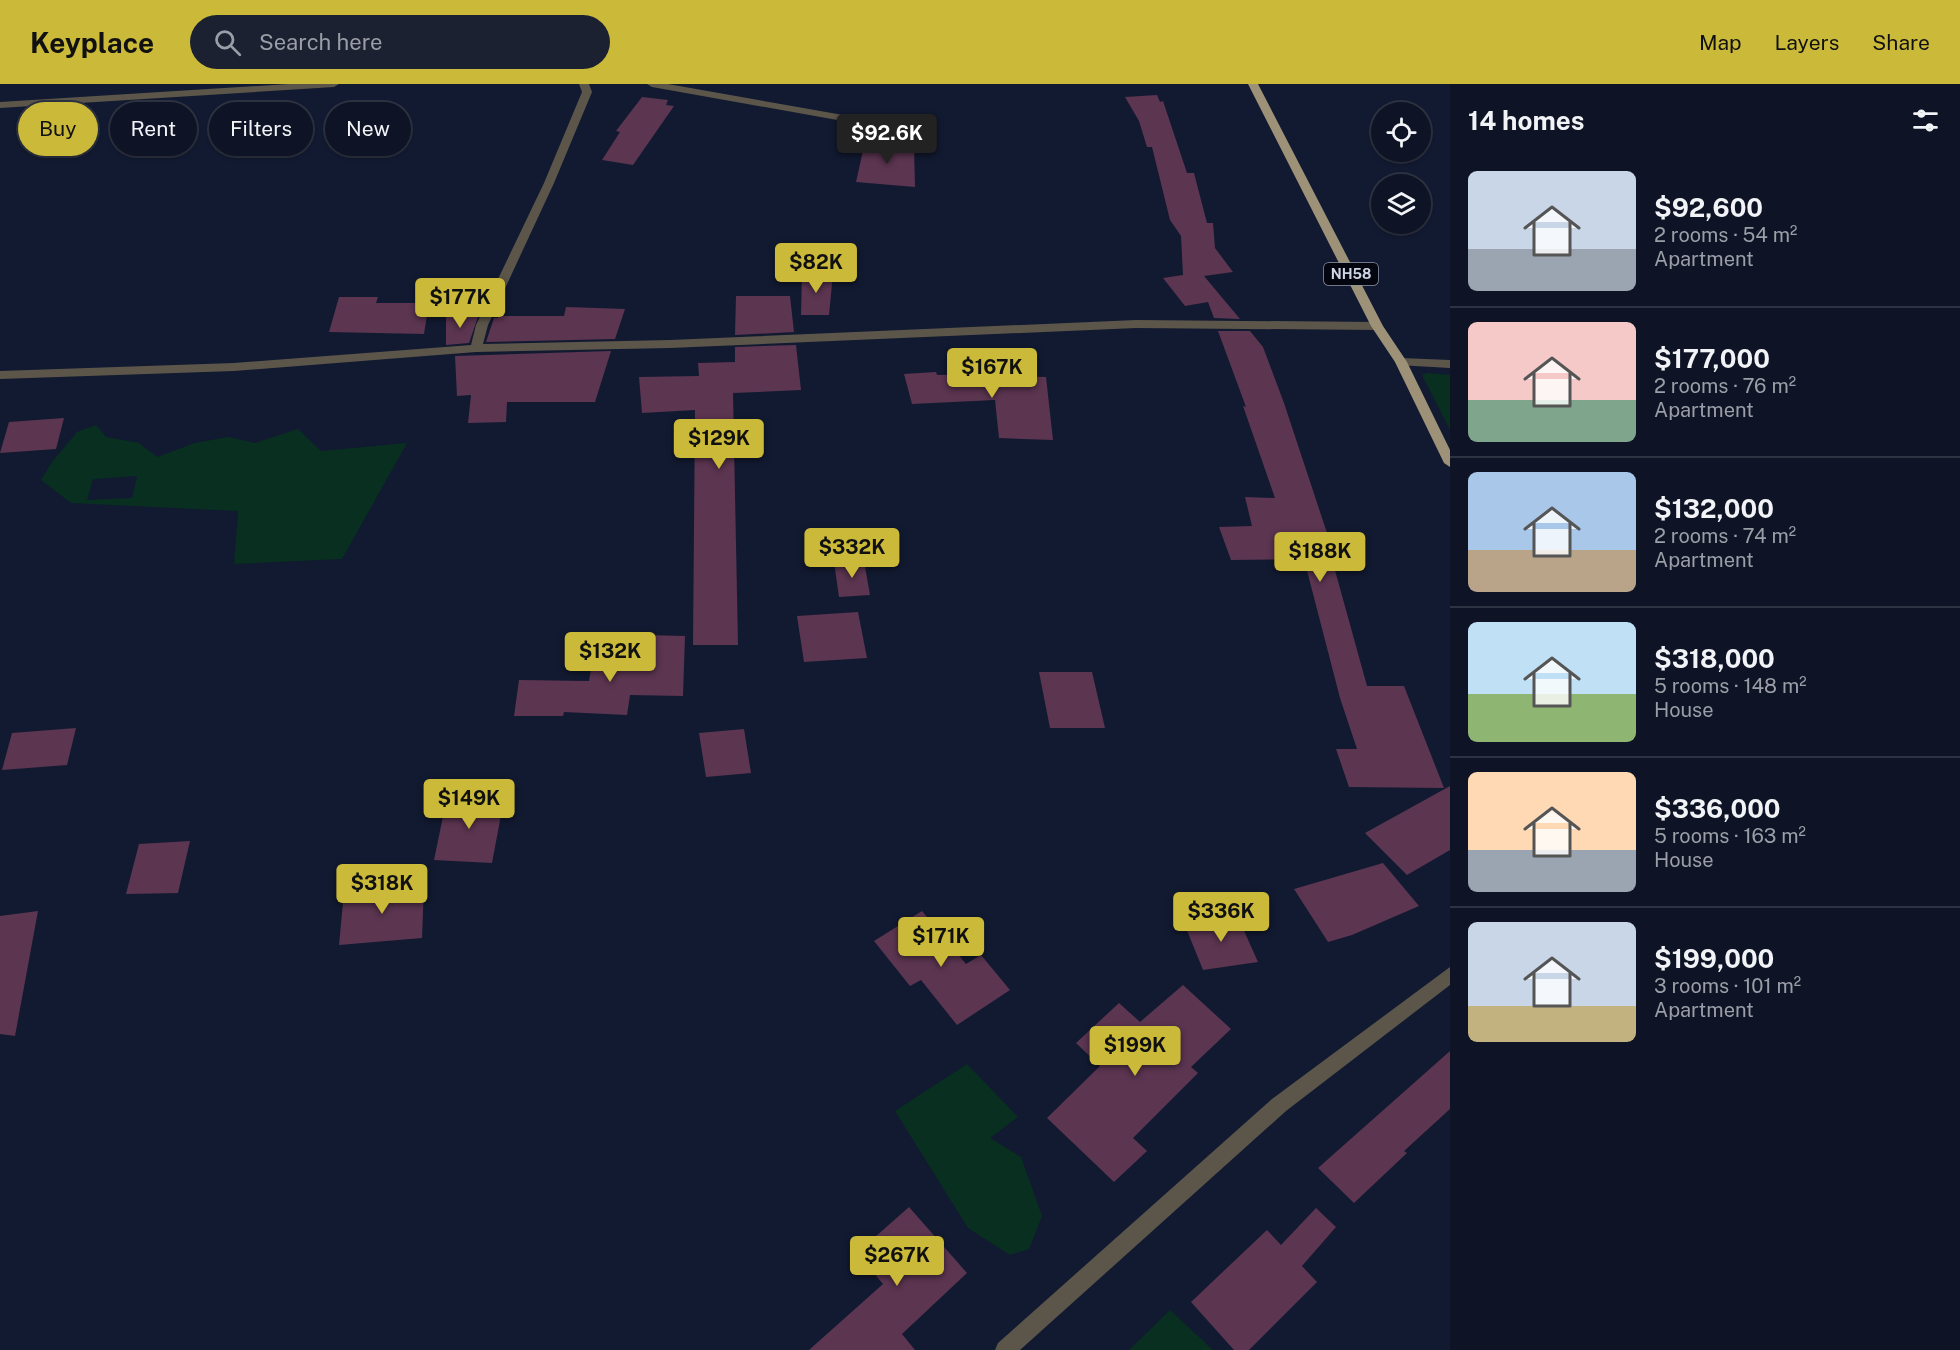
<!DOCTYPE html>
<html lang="en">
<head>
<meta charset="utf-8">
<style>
	body { margin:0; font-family:"Public Sans",sans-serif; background:#1c2132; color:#f1f3f6; height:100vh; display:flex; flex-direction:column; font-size:22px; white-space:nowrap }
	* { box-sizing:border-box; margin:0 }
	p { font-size:20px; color:#9b9ea7 }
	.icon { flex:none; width:33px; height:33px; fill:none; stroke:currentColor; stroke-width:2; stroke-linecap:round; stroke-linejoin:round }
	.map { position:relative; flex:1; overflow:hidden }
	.drawer { display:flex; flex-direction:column; background:#0e1425; width:510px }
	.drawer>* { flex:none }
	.top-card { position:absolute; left:18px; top:18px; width:570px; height:54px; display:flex; gap:12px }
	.tools { position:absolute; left:1371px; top:18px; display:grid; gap:12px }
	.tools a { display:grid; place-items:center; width:60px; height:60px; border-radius:50%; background:#0e1425; box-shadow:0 2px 4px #0004,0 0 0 2px #2e3342; font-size:30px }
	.price { position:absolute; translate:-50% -51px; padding:0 14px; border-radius:6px; background:#cbba39; color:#111; font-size:20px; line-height:39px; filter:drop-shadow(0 2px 3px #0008) }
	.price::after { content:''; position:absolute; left:50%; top:36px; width:18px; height:14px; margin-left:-9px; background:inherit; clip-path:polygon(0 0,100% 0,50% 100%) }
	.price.on { background:#222; color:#fff }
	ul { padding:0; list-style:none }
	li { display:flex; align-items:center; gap:18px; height:150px; padding:0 18px }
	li+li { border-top:2px solid #2e3342 }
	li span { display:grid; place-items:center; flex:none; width:168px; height:120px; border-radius:9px; color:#555 }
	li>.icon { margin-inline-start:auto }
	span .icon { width:72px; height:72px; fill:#fffc; stroke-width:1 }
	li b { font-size:26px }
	h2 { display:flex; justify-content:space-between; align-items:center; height:72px; padding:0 18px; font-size:26px }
	.chip { padding:0 21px; border-radius:27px; background:#0e1425; box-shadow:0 2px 4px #0004,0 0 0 2px #2e3342; font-size:21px; line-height:54px }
	.chip.on { background:#cbba39; color:#111 }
	header { display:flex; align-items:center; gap:36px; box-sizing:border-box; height:84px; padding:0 30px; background:#cbba39; color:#111 }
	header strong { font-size:28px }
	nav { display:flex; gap:33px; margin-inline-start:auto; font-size:21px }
	.search { width:420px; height:54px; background:#1c2132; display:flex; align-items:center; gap:15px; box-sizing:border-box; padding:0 21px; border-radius:33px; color:#9b9ea7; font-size:22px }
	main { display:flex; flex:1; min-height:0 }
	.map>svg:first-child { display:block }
</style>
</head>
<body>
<header>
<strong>Keyplace</strong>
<div class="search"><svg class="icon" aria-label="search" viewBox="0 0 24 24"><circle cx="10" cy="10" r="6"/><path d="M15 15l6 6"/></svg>Search here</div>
<nav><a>Map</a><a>Layers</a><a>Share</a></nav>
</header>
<main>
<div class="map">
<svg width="1450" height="1266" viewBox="0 0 1450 1266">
	<rect width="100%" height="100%" fill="#121a31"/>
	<path fill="#082f20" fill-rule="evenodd" d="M1428,289L1450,291V346L1422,291Z
		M96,341L106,353L139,359L157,373L195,359L228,353L255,359L298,345L321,367L407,359L342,475L234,480L238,427L71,419L41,396L52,378L77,348ZM137,392L132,414L87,416L93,395Z
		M967,980L1018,1033L990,1054L1021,1073L1042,1132L1029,1165L1010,1171L968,1144L895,1027Z
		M1170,1226L1213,1266H1129Z"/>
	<path fill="#5c3551" d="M1157,11L1160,18L1163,17L1187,89H1194L1207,139H1213L1215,164L1233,188L1204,192L1240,235L1214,234L1208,218L1185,222L1163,194L1183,191L1181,152L1170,136L1152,63H1147L1139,37L1125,13Z
		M642,13L668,16L666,21L674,22L633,81L602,76L620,48L616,47Z
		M865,58L914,62L915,103L856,98Z
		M802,188L833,190L829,231H801Z
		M736,212H790L794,248L735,251Z
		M339,213H378L376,219H429L424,250L329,248Z
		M566,223L625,225L615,255L486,258L494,234H498V232H564Z
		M446,231L478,233L469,259L446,261Z
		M1218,247H1250L1263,263L1284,319L1331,461H1328L1367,602H1404L1444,704L1349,703L1336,665H1357L1340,614L1304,475L1231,476L1219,443L1252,442L1245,413L1275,414L1243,322L1246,323Z
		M796,261L801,306L733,309L738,561H693L695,326L642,329L639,293L699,292L698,279L735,278V263Z
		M611,267L595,318H507L506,338L468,339L471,311L457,312L455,272Z
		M936,288L937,291L1006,290V292L1046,293L1053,356L999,354L995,316L912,320L904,290Z
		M64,334L56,365L0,369L9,338Z
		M864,477L870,511L839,513L834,478Z
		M858,528L867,574L804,578L797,532Z
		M645,551L685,552L683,612L630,611L627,631L564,628L563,632H514L519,596L589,597L593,572L644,574Z
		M1039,588H1092L1105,644H1050Z
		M76,644L67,681L2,686L12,649Z
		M744,645L751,689L706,693L699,649Z
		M1450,702V766L1407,791L1365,749Z
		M447,713L504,715L492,779L434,776Z
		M190,757L178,809L126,810L139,760Z
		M1383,779L1419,822L1352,851L1328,858L1294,805Z
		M424,801L422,854L339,861L344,808Z
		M38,827L15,952L0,950V832Z
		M922,827L966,880L981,871L1010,906L957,941L921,896L910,902L874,857Z
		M1237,831L1258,878L1203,886L1184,839Z
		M1183,901L1231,945L1191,983L1198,989L1133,1054L1147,1067L1114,1098L1047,1034L1100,982L1076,959L1119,919L1140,938Z
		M1450,967V1025L1404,1067L1407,1069L1354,1119L1318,1084Z
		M909,1123L967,1189L902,1250L915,1266H809L883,1200L857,1169Z
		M1316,1124L1336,1143L1302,1182L1317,1198L1249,1266H1234L1191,1218L1267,1146L1281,1161Z"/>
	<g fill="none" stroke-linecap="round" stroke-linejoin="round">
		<path fill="#5c564a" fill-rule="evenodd" d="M289,0H339L334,3L0,24V18Z
			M579,0H589L592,8L554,99L488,241L483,260L670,256L1136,236L1377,238L1383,242L1377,246L1136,244L670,264L476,268L234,287L0,295V287L234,279L471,261L476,241L544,99L582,8Z
			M647,0H668L843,31L915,40L920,43L915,46L843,37L652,3Z
			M1401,274L1450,276V284L1397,281L1395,278Z
			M1450,883V901L1286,1027L1020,1266H995L998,1259L1272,1015Z"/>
		<path fill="#9d9177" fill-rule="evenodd" d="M1248,0H1258L1383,242L1407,278L1450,366V383L1444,379L1395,278L1371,242Z"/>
	</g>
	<g text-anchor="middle" stroke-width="6" stroke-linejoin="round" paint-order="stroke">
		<rect fill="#04060f" stroke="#9197a5" stroke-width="1.5" x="1324" y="179" width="54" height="22" rx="4.5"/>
		<g font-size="14" font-weight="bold" fill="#ced5e5">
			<text x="1351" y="195">NH58</text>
		</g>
	</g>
</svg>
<div class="tools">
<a><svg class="icon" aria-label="locate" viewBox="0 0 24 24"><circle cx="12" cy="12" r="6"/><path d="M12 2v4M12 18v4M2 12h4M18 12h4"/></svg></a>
<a><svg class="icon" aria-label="layers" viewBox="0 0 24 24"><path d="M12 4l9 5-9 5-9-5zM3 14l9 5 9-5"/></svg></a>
</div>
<b class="price on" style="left:887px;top:81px">$92.6K</b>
<b class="price" style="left:816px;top:210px">$82K</b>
<b class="price" style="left:460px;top:245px">$177K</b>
<b class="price" style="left:992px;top:315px">$167K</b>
<b class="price" style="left:719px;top:386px">$129K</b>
<b class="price" style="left:852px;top:495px">$332K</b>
<b class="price" style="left:1320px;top:499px">$188K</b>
<b class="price" style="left:610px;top:599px">$132K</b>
<b class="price" style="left:469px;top:746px">$149K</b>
<b class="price" style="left:382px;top:831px">$318K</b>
<b class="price" style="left:1221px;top:859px">$336K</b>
<b class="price" style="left:941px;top:884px">$171K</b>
<b class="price" style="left:1135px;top:993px">$199K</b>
<b class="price" style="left:897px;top:1203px">$267K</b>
<div class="top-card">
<a class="chip on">Buy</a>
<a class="chip">Rent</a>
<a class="chip">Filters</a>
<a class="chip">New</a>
</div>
</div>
<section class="drawer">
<h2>14 homes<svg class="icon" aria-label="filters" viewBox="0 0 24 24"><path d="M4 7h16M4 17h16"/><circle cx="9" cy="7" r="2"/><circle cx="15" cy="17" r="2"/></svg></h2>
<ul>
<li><span style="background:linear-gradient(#c9d6e8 65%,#9aa5b1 0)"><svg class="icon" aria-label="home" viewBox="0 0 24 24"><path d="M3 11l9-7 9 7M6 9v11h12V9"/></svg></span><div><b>$92,600</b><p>2 rooms · 54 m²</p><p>Apartment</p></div></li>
<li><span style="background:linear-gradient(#f6c9c9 65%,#7fa58c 0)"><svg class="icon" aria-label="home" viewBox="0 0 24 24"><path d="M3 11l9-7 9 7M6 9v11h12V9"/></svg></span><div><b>$177,000</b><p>2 rooms · 76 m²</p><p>Apartment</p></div></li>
<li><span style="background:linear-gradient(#a9c7e8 65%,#b9a48a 0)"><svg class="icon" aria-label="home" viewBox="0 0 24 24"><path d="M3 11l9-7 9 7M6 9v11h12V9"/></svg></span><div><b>$132,000</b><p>2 rooms · 74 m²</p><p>Apartment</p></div></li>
<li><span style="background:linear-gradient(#bfe0f5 60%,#8fb573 0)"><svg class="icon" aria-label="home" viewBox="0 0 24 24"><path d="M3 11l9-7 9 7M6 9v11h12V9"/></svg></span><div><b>$318,000</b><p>5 rooms · 148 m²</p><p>House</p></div></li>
<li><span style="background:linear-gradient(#ffd9b3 65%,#9aa5b1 0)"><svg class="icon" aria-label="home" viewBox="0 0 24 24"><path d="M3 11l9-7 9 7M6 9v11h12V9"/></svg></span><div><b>$336,000</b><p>5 rooms · 163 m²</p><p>House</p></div></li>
<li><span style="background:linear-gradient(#c9d6e8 70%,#c2b280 0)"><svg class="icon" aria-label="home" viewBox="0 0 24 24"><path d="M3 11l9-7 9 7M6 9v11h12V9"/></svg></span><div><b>$199,000</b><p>3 rooms · 101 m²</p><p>Apartment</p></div></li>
</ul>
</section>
</main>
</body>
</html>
